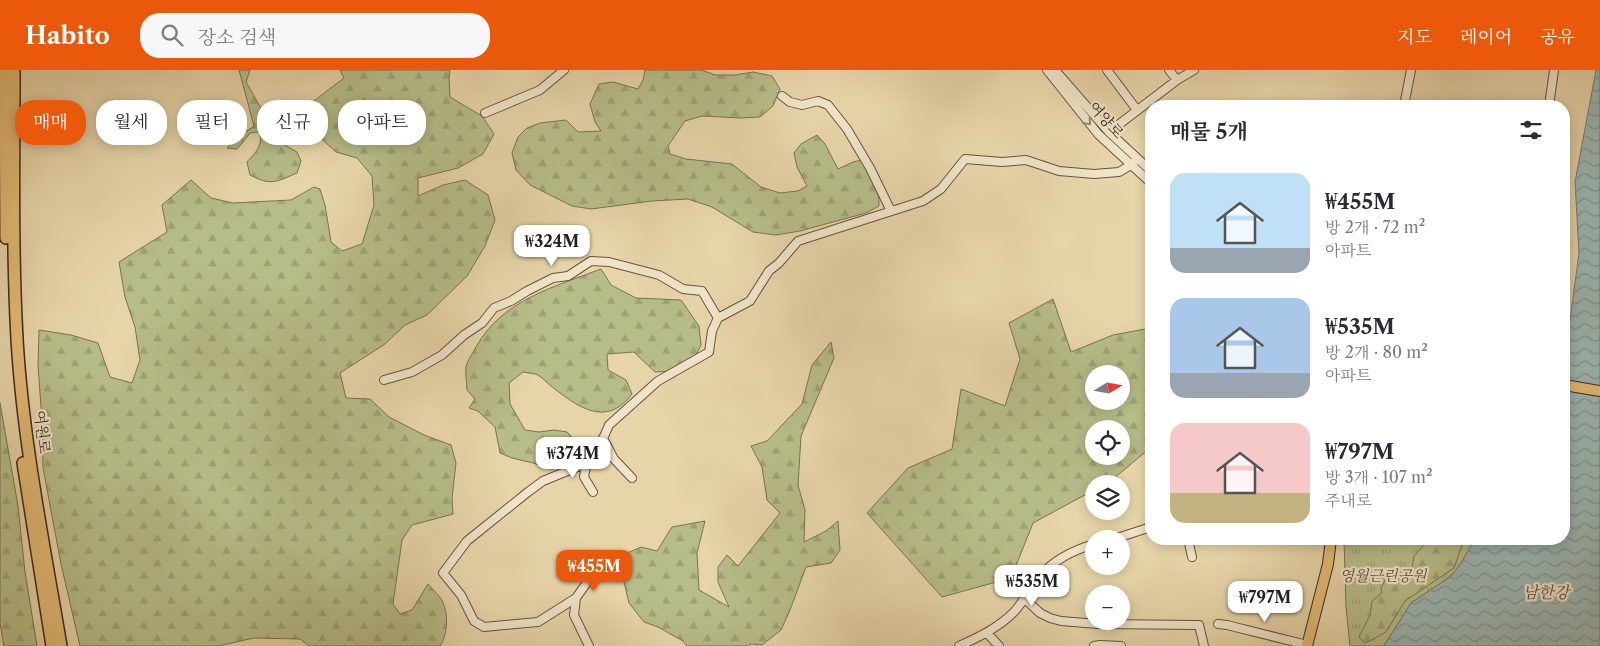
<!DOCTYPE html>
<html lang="ko">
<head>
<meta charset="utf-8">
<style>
	body { margin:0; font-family:"Libre Caslon Text","Noto Serif KR",serif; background:#f7f7f7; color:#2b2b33; height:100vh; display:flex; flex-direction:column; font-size:19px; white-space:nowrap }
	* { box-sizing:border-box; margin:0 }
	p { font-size:16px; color:#7c7c81 }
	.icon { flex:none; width:28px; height:28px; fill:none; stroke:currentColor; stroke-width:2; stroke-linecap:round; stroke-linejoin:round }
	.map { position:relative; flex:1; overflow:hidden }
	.drawer { position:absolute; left:1145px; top:30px; width:425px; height:445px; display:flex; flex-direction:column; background:#fff; border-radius:20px; box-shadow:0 2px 12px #0003 }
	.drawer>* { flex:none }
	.guide { position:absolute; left:15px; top:30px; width:475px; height:45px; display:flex; gap:10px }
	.needle { width:32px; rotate:79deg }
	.fabs { position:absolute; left:1085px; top:295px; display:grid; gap:10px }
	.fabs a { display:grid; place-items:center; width:45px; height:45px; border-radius:50%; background:#fff; box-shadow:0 2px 12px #0003; font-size:25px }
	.price { position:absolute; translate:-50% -42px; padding:0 11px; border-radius:10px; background:#fff; color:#222; font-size:16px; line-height:32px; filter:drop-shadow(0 1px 2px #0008) }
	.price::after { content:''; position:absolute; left:50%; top:30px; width:15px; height:11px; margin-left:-8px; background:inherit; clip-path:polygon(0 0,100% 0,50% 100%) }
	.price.active { background:#ea580c; color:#fff }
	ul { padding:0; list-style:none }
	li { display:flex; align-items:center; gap:15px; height:125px; padding:0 25px }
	li span { display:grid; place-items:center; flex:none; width:140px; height:100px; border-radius:15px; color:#555 }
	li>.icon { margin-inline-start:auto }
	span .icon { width:60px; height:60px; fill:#fffc; stroke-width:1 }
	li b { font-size:21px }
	h2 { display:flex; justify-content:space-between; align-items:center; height:60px; padding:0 25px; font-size:21px }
	.pill { padding:0 18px; border-radius:20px; background:#fff; box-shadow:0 2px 12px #0003; font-size:18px; line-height:45px }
	.pill.active { background:#ea580c; color:#fff }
	header { display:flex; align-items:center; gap:30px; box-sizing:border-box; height:70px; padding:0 25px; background:#ea580c; color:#fff }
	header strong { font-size:24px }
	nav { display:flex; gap:28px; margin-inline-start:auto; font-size:18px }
	.search { width:350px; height:45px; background:#f7f7f7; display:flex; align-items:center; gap:12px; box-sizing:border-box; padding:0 18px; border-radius:20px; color:#7c7c81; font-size:19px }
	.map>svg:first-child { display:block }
</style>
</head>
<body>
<header>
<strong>Habito</strong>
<div class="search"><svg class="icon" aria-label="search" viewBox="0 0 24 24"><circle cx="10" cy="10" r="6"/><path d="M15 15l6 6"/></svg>장소 검색</div>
<nav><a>지도</a><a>레이어</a><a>공유</a></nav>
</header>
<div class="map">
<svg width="1600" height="576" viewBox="0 0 1600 576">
	<defs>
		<pattern id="grass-tufts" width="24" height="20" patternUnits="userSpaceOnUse" patternTransform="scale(1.25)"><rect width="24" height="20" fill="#b6bd88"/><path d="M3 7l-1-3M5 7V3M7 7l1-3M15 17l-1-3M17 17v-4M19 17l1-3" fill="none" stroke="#9da275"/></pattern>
		<pattern id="forest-firs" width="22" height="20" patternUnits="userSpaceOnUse" patternTransform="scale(1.25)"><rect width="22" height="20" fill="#b6bd88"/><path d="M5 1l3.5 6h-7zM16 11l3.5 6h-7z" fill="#9da275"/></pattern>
		<pattern id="water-waves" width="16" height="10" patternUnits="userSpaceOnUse" patternTransform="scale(1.25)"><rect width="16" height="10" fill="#9bb6b3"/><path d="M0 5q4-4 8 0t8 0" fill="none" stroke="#809491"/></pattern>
	</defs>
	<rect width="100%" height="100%" fill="#e7d5a9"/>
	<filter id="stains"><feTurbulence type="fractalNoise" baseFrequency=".004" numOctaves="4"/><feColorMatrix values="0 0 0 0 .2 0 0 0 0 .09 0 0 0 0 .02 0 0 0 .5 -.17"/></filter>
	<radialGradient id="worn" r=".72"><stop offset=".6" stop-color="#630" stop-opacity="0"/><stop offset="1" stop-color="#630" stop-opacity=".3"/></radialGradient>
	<path fill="url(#grass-tufts)" stroke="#7a7252" d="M1344,469H1475L1460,495L1450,507L1411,533L1384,576H1350L1346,537Z"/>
	<path fill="url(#forest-firs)" stroke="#7a7252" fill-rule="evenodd" d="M239,0H250L246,12L263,42L272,68L297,82L301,91L297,103C276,112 271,116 250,105L247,92C255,83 264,75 259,62L250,63L237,79L227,78L235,69L254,56Z
		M340,0H450L449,8L450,27L482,46L494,64L483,84L458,98L418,108V126L443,115L465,110L488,125L495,150L485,176L467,206L427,245L405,255L385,274L340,303L346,328L370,329L389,347L424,365L451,375L456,393L452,428L453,444L412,455L402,470L393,534L400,544L412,540L428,514C432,519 438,524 441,529C449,541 448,565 440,576H309L300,569L254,568L218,576H80L61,494L43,398L42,350L38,296L39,260L71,265L98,273L110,307L132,313L140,290L135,257L125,227L119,192L167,162L162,135L191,110L211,128L233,133L291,130L314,117L320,119L325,135L331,172L342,181L362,174L374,135L372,106L357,88L336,82L315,63L306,37L344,8Z
		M645,0H702L715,5H735L753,2L772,6L780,19L773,36L760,47L741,48L702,46L685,51L668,76L670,84L686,89L732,94L761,117L780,123L798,121L807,116L797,97L794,83L801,74L817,65L825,74L838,99L853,92L862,90C871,105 880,118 879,136L866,143L800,161L776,165L753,162L712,137L688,129L652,131L591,139L572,136L530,115L516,100L512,83L518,67L527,58L540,53L566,50L578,62L601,61L595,52L590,34L599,14L613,12L638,19L643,10Z
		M601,199L611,215L636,228L681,230L699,256L701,275L695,287L671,301L655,302L634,282L607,284L608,300L626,310L632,324C606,359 576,336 550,315C546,312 540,305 535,304C531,303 527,303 523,302L509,313L510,334L525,360L539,362L554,360L567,362L573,368L576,380L566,393L551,399L533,393L512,388L500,383L495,357L478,341L469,338L475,329L467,320C467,313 465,304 466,297C467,291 473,283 476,277C502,230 554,217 601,199Z
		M1053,229L1071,282L1113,265L1151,258V369L1149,379L1107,414H1094V420L1033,453L1011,508L942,527L867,443L908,398L952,379L961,319L1005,336L1020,289L1009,253ZM1094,304H1121V331H1094ZM1094,359H1121V386H1094Z
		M831,272L834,288L801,366L798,415L805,440L804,472L826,461L838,451L840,480L831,493L806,497L790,540L781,560L762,575L750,574L749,576H687L683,571L658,557L644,552L629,533L618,487L641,477L657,481L672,457L705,451L697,483L699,520L729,537L718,512V497L727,485L738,496L780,443L767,430L762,397L751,376L767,371L802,334L812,295Z
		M0,333L18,436L25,502L37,576H4L0,553Z
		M1429,469H1467L1463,472L1454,498L1405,531L1386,562C1378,565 1373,571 1364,573L1359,567L1370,545L1372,531L1382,523L1381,518L1385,510L1391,511L1402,507L1412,498L1414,486Z"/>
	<path fill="url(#water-waves)" stroke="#757c77" d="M1596,0H1600V576H1384L1411,533L1450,507L1460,495L1475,469H1564V295L1579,183L1575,112Z"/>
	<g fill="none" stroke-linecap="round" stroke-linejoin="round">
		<g stroke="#68523f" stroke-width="10">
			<path id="minor" d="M1047,0L1098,64L1151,113
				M1055,0L1109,62L1151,101
				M1107,0L1137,40
				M1169,0L1177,10
				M782,26L790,32L802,35L818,31L828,35L847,59L870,98L891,141
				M1404,36L1411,0
				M1549,36L1554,0
				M485,43L540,20L564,0
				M1109,62L1177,10L1194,0
				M384,310L412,302L442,285L464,265L482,253L494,238L511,231L527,221L553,208L568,206L591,191L609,192L659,205L683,219L702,221L718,248
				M603,368L614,389L632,408
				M587,391L584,407L593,422
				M1114,469L1151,457
				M1188,469L1192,487
				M593,504L576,528L538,552L484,557L474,551L461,525L443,503L467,471L528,422L543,411L582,395L602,371L609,355L658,311L709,282L712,261L718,248L750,231L769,201L779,193L798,171L923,131L941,119L965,89L1002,92L1026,90L1059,101L1094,104L1119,102L1131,95L1137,89
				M576,528L574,545L589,576
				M1024,528L1040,543L1050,548L1061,551L1098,554L1199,555L1204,576
				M1218,554L1227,555L1307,575
				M987,563L999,576
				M959,576C979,567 998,558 1014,542C1024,531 1031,516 1041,505C1055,489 1074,480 1094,474
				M1094,576L1100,575L1121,576"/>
		</g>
		<g stroke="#3d261c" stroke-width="12">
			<path id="major" d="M1564,315L1600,321
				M1307,576L1328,494L1331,469"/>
		</g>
		<g stroke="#3d261c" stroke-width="14">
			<path id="highway" d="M5,0L6,168
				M14,0C14,89 12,179 17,269C23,372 44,474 61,576
				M23,393L52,576"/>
		</g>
		<use href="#minor" stroke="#efe4c7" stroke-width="8"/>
		<use href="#major" stroke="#e4ba74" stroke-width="10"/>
		<use href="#highway" stroke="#e4ba74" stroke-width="11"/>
	</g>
	<defs><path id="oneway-chevron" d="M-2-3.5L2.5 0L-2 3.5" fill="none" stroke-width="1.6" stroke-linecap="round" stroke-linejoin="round" transform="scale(1.25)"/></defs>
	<use stroke="#968572" href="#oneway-chevron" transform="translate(1088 52) rotate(49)"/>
	<g text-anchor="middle" stroke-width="4.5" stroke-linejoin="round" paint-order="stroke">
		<g font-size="15" fill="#3d261c" stroke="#efe4c7">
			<text transform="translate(1106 50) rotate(48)" y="5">여양로</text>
			<text transform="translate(42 362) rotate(83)" y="5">여원로</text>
		</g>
		<g font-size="15" font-style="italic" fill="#5b4c37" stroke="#efe4c7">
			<text x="1383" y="511">영월근린공원</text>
		</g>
		<g font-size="16" font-style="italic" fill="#544a42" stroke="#efe4c7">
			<text x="1546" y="528">남한강</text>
		</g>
	</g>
	<rect width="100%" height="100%" filter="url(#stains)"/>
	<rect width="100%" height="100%" fill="url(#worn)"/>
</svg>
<div class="fabs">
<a><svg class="needle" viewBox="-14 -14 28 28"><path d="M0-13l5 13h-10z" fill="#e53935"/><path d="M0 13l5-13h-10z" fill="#7c7c81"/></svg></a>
<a><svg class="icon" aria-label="locate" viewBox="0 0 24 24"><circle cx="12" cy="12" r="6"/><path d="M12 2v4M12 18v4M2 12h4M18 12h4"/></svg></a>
<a><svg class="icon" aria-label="layers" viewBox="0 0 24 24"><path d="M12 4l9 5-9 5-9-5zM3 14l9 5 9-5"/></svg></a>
<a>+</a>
<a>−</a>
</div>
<b class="price" style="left:552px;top:197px">₩324M</b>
<b class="price" style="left:573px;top:409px">₩374M</b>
<b class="price active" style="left:594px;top:522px">₩455M</b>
<b class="price" style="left:1032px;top:537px">₩535M</b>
<b class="price" style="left:1265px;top:553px">₩797M</b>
<div class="guide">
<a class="pill active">매매</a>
<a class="pill">월세</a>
<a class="pill">필터</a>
<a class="pill">신규</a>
<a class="pill">아파트</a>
</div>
<section class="drawer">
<h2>매물 5개<svg class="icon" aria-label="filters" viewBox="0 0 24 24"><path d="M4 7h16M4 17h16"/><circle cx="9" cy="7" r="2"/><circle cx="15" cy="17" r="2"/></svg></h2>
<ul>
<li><span style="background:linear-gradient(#bfe0f5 75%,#9aa5b1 0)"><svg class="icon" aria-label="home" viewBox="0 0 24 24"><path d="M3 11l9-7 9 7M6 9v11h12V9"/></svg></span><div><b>₩455M</b><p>방 2개 · 72 m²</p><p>아파트</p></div></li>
<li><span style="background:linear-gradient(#a9c7e8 75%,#9aa5b1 0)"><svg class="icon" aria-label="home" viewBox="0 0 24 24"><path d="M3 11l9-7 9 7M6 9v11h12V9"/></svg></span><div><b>₩535M</b><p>방 2개 · 80 m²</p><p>아파트</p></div></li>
<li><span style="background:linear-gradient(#f6c9c9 70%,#c2b280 0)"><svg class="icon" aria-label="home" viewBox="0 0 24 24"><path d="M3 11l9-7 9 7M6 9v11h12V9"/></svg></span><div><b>₩797M</b><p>방 3개 · 107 m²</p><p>주내로</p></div></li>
</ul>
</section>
</div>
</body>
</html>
